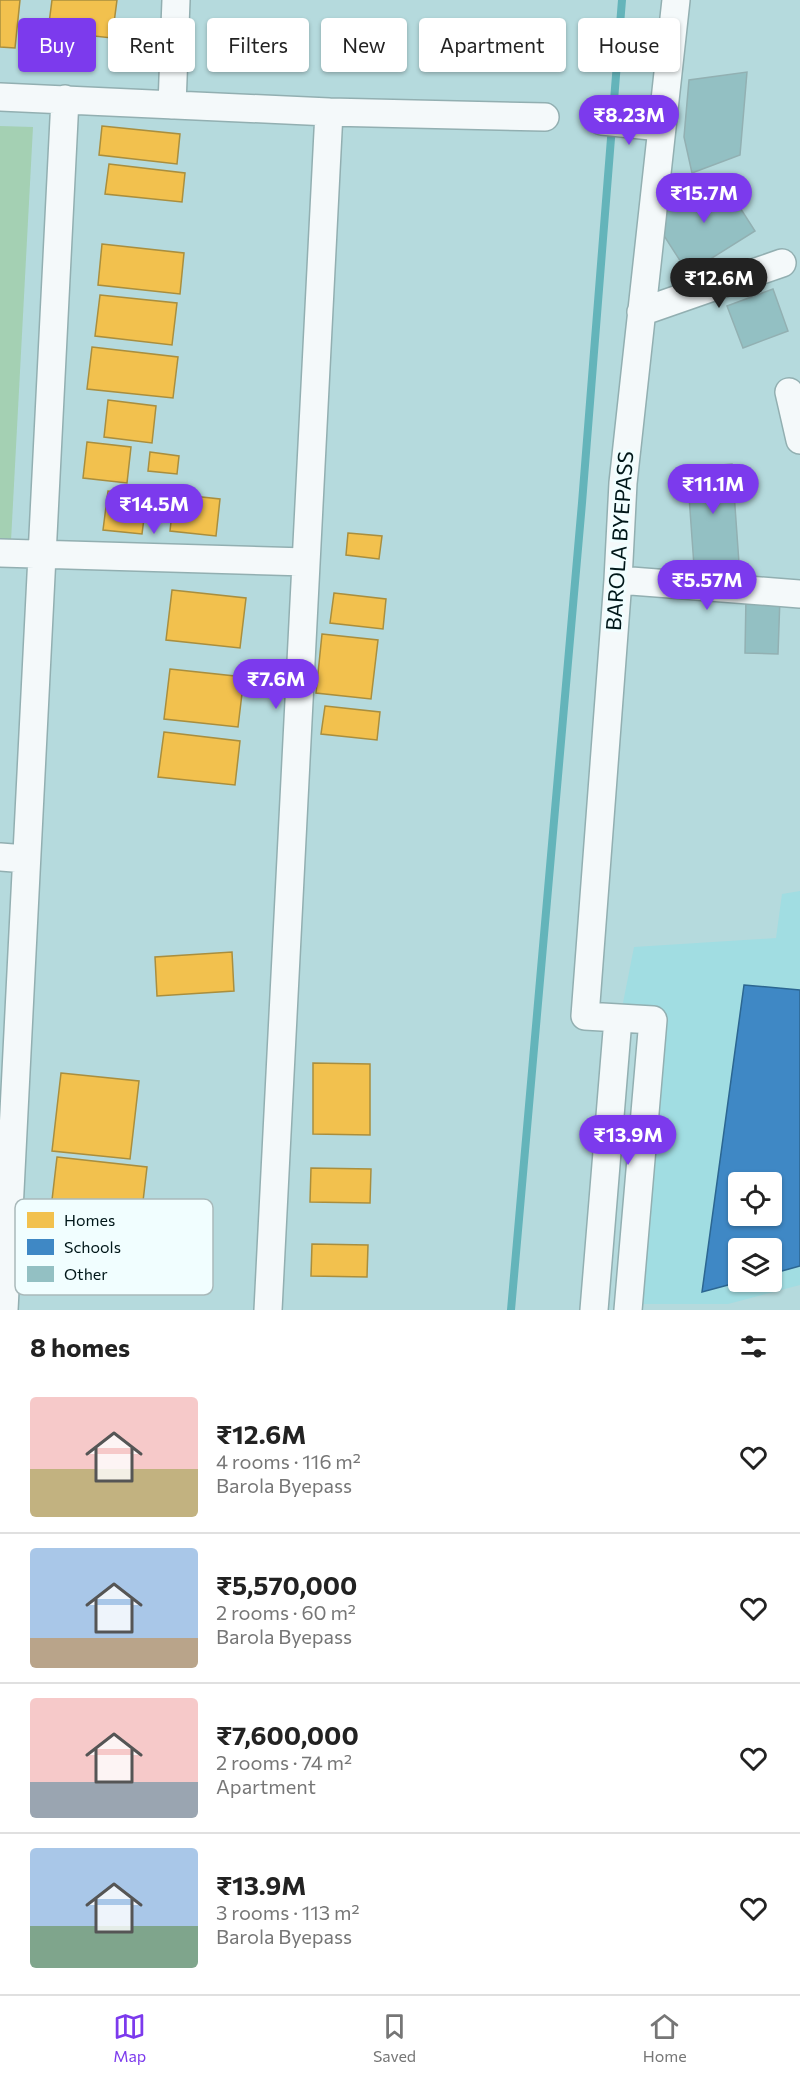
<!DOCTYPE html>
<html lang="en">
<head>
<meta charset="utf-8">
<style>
	body { margin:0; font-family:Commissioner,sans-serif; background:#f2f2f2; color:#222; height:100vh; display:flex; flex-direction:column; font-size:22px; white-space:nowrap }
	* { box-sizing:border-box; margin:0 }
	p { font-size:20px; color:#767676 }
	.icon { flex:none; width:33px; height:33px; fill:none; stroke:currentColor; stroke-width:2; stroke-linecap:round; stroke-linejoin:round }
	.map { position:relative; height:1310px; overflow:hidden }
	.details { display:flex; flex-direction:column; background:#fff; flex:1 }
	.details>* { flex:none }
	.guide { position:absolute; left:18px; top:18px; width:765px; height:54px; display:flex; gap:12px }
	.controls { position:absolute; left:728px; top:1172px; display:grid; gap:12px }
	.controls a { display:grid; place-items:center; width:54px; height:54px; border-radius:6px; background:#fff; box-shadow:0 2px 4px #0004; font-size:30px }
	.price { position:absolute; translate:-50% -51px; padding:0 14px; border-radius:21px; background:#7c3aed; color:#fff; font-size:20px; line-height:39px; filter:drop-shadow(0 2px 3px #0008) }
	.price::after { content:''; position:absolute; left:50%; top:36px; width:18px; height:14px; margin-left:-9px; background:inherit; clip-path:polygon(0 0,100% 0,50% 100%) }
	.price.selected { background:#222; color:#fff }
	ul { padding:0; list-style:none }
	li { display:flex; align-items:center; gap:18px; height:150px; padding:0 30px }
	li+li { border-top:2px solid #e0e0e0 }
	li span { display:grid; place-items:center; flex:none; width:168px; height:120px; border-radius:6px; color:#555 }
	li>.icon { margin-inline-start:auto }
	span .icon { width:72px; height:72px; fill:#fffc; stroke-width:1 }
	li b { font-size:26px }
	h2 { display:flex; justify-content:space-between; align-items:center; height:72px; padding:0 30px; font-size:26px }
	.pill { padding:0 21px; border-radius:6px; background:#fff; box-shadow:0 2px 4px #0004; font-size:21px; line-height:54px }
	.pill.selected { background:#7c3aed; color:#fff }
	.tab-bar { display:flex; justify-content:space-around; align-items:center; height:84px; border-top:2px solid #e0e0e0; background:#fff; font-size:16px; color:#767676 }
	.tab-bar a { display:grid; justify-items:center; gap:3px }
	.tab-bar .selected { color:#7c3aed }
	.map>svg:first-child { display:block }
</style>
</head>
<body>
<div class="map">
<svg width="800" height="1310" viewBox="0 0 800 1310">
	<rect width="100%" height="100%" fill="#b5dadd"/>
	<path fill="#a1dde2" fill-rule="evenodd" d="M800,891V1285L728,1304H639L658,1009L622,1008L634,947L776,938L782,894ZM738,1182H771V1215H738ZM738,1248H771V1281H738Z"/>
	<path fill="#a4d0b3" d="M0,126L33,127L11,541L0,540Z"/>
	<path fill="#f2c14e" stroke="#a98e3e" stroke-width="1.5" d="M0,0H20L15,48L0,47Z
		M52,0H117L112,38L48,31Z
		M102,126L180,134L177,164L99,155Z
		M109,164L185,173L182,202L105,194Z
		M102,244L184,253L180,294L98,285Z
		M100,295L177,303L172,345L95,336Z
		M92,347L178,357L173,398L87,389Z
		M108,400L156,406L152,443L104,437Z
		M87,442L131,447L127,483L83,478Z
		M150,452L179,456L177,474L148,471Z
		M108,491L147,495L142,534L103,530Z
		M174,494L220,499L216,536L170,531Z
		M348,533L382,536L379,559L346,555Z
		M172,590L246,598L240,648L166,640Z
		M334,593L386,599L383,629L330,623Z
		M322,634L378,640L371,699L316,693Z
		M170,669L244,677L238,727L164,719Z
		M325,706L380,712L377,740L321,734Z
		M164,732L240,741L235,785L158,777Z
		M232,952L234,991L157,996L155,957Z
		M313,1063L370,1064V1135L313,1134Z
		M61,1073L139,1081L130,1159L52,1151Z
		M57,1157L147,1167L142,1210L52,1200Z
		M311,1168L371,1169L370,1203L310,1202Z
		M312,1244L368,1245L367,1277L311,1276Z"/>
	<path fill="#3f88c5" stroke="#2c6691" stroke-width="1.5" fill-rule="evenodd" d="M744,985L800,990V1266L771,1274V1248H738V1281H743L702,1292ZM738,1182H771V1215H738Z"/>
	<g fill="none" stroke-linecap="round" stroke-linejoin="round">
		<path stroke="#64b4ba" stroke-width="8" d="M511,1310L582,503L622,0"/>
	</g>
	<path fill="#93c0c3" stroke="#92b0b2" stroke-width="1.5" d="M747,72L740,155L692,173L684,137L689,80Z
		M719,175L755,231L688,273L652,217Z
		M773,289L788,331L743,348L727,306Z
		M732,464L739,563L694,566L687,468Z
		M746,597H780L778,654L745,653Z"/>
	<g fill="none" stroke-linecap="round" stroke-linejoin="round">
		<g stroke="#92afb1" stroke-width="30">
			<path id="minor" d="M0,97L329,112L545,117
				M172,105L176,0
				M602,121L661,127
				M641,312L782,263
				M789,392L800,440
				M0,553L306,562
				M618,580L800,594
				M0,857L26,859
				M4,1310L65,99
				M268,1310L329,112
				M594,1310L618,1019
				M628,1310L653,1020L585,1016L618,580L623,483L676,0"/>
		</g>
		<use href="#minor" stroke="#f4f9fa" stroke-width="27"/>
	</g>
	<g text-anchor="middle" stroke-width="6" stroke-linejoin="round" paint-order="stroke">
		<g font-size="21" fill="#001719" stroke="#f1feff">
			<text transform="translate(620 541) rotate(-86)" y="7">BAROLA BYEPASS</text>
		</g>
	</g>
	<rect x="15" y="1199" width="198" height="96" rx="9" fill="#f1feff" stroke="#a9b9ba" stroke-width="1.5"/>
	<rect x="27" y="1212" width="27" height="16" fill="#f2c14e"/>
	<rect x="27" y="1239" width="27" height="16" fill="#3f88c5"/>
	<rect x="27" y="1266" width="27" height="16" fill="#93c0c3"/>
	<g font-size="16" fill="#001719">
		<text x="64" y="1226">Homes</text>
		<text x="64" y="1253">Schools</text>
		<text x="64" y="1280">Other</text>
	</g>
</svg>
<div class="controls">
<a><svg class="icon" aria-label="locate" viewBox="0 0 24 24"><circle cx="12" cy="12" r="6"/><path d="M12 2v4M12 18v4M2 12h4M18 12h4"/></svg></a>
<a><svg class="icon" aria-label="layers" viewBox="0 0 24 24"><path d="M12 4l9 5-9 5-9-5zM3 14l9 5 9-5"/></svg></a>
</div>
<b class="price" style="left:629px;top:146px">₹8.23M</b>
<b class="price" style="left:704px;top:224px">₹15.7M</b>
<b class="price selected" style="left:719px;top:309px">₹12.6M</b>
<b class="price" style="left:713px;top:515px">₹11.1M</b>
<b class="price" style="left:154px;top:535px">₹14.5M</b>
<b class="price" style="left:707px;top:611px">₹5.57M</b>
<b class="price" style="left:276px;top:710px">₹7.6M</b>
<b class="price" style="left:628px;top:1166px">₹13.9M</b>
<div class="guide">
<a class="pill selected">Buy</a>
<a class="pill">Rent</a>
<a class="pill">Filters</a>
<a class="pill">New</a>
<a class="pill">Apartment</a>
<a class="pill">House</a>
</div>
</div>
<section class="details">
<h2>8 homes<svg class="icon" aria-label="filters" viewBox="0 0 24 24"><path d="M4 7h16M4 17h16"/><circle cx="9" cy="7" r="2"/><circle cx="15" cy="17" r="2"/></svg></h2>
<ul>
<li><span style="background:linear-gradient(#f6c9c9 60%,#c2b280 0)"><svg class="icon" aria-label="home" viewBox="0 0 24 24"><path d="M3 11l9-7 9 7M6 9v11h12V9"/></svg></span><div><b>₹12.6M</b><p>4 rooms · 116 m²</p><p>Barola Byepass</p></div><svg class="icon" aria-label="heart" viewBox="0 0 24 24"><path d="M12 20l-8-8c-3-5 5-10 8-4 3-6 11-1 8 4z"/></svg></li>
<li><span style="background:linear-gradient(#a9c7e8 75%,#b9a48a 0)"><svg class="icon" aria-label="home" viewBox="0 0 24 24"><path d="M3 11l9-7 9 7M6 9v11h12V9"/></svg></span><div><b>₹5,570,000</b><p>2 rooms · 60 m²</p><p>Barola Byepass</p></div><svg class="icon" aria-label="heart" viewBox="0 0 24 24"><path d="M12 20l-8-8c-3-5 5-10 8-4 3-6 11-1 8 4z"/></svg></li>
<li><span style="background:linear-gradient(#f6c9c9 70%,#9aa5b1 0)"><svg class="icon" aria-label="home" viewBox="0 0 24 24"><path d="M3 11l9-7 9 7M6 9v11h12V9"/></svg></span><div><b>₹7,600,000</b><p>2 rooms · 74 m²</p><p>Apartment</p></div><svg class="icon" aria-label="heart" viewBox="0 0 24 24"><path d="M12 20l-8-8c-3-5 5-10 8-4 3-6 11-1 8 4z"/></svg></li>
<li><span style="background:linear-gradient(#a9c7e8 65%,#7fa58c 0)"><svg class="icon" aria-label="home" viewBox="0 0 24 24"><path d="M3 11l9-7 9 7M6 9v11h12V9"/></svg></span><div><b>₹13.9M</b><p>3 rooms · 113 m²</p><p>Barola Byepass</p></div><svg class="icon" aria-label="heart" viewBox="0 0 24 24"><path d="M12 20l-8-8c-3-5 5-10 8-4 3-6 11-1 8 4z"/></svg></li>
</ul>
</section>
<nav class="tab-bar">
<a class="selected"><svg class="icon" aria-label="map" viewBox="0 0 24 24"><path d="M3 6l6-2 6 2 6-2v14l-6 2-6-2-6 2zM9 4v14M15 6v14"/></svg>Map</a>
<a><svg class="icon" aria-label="saved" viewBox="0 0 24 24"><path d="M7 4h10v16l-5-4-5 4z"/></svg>Saved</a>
<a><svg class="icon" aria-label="home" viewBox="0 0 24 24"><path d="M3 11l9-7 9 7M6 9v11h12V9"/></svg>Home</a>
</nav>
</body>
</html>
